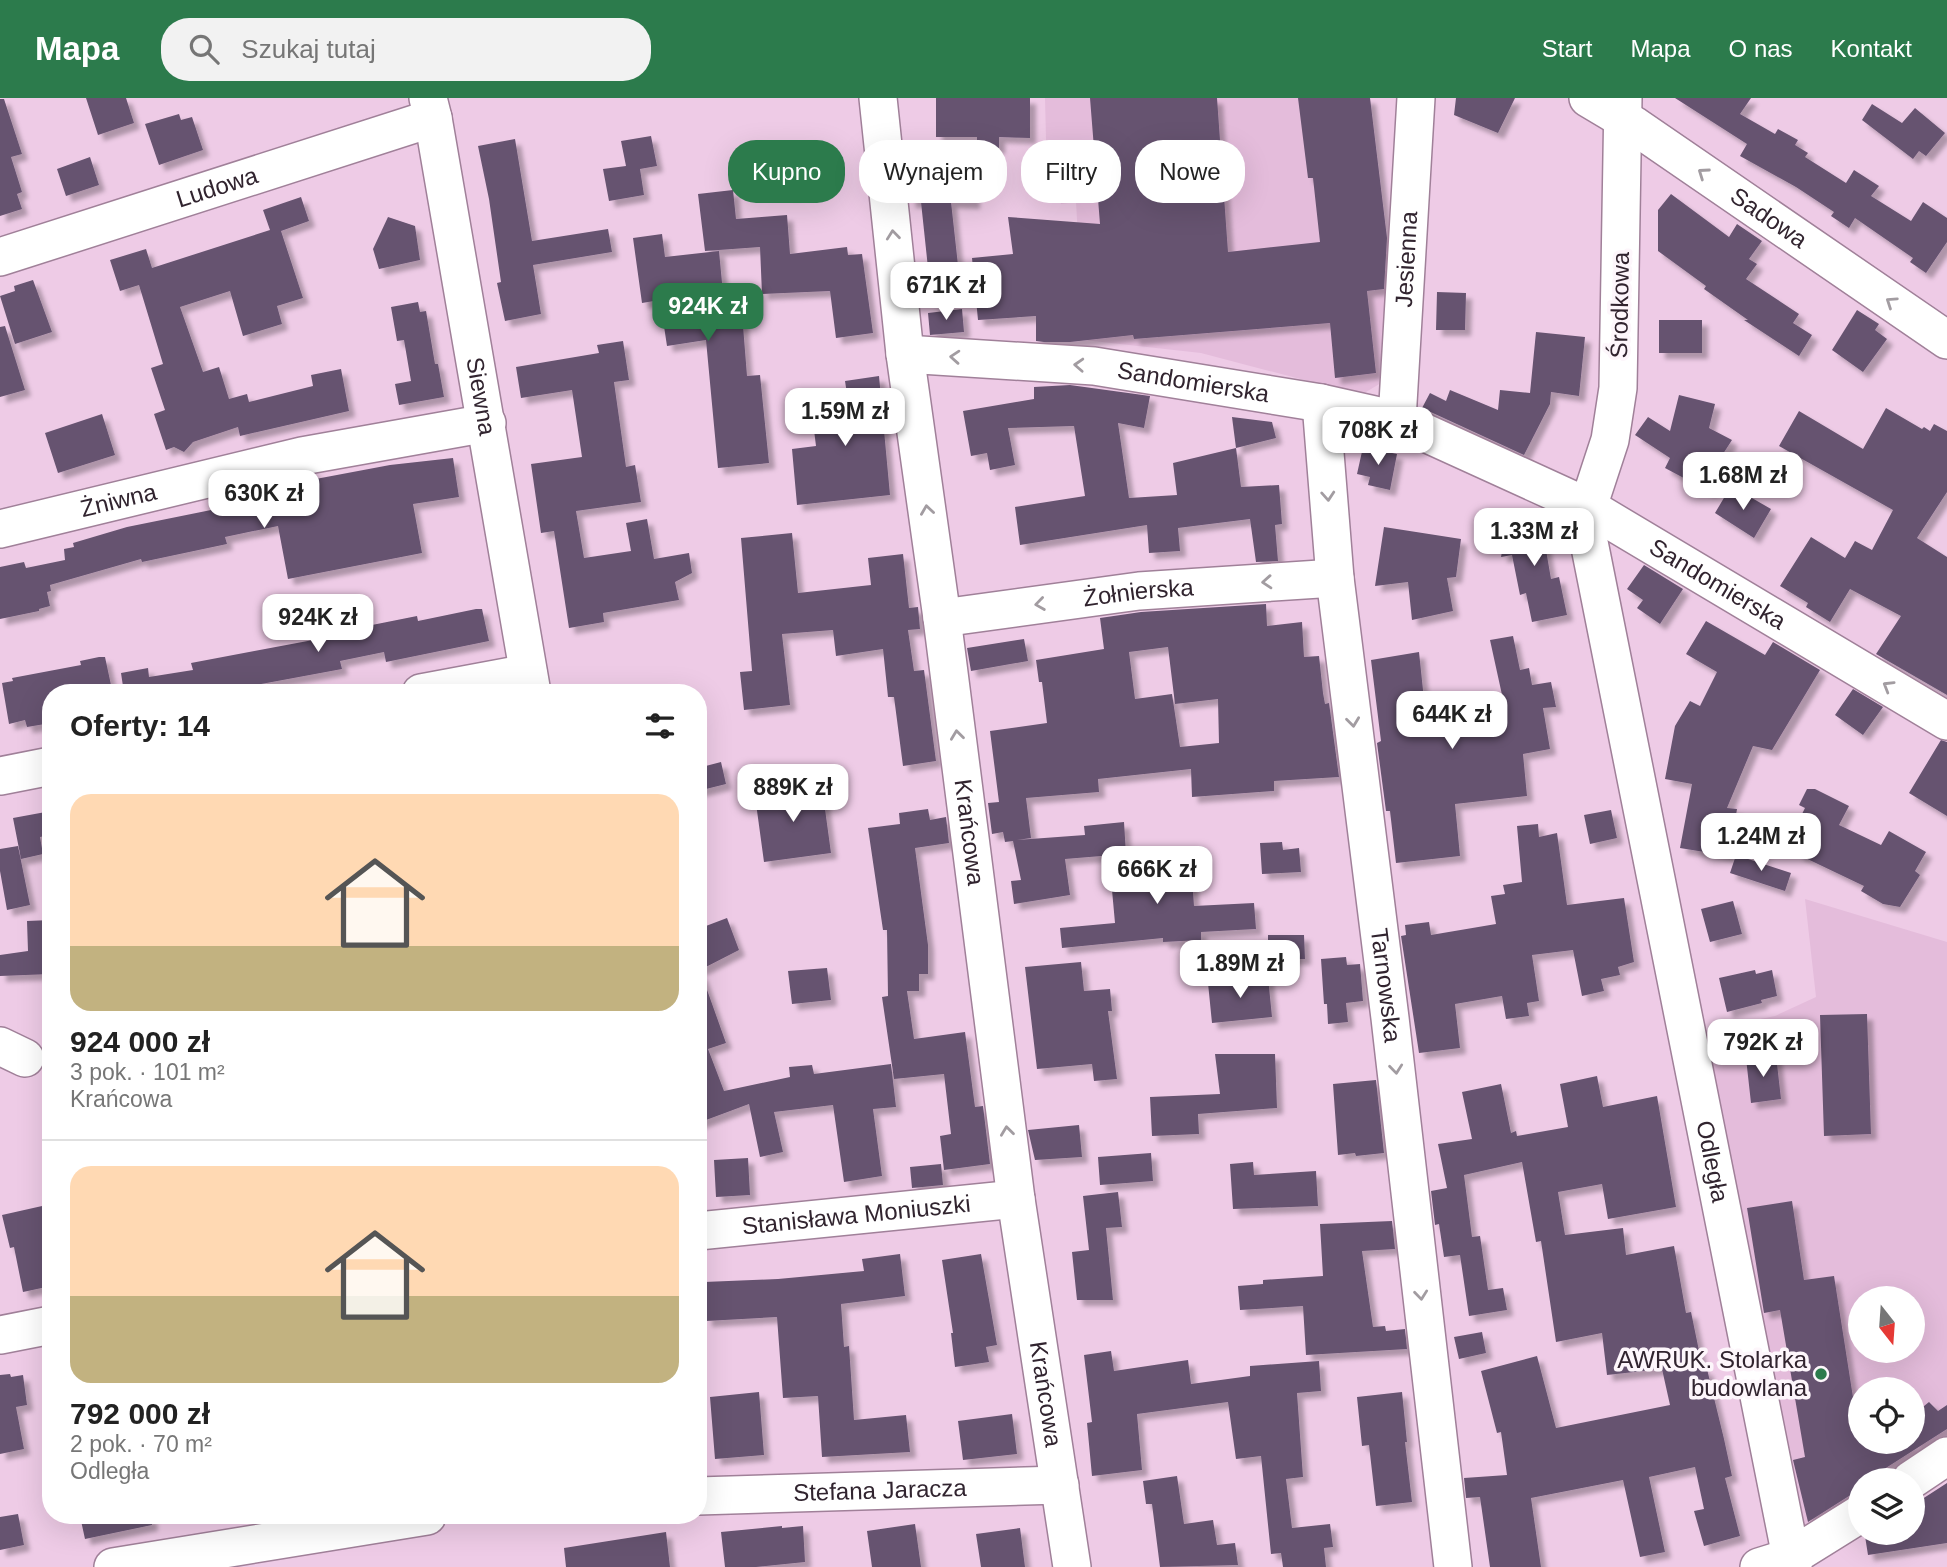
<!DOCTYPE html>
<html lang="pl">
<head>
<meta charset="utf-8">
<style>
	body { margin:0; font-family:Arial,sans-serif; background:#f2f2f2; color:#222; height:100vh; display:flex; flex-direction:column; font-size:26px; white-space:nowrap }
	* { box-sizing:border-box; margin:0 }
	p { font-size:23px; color:#767676 }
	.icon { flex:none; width:38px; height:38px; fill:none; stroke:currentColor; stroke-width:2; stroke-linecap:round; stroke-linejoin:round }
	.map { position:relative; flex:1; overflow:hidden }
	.side { position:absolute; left:42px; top:586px; width:665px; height:840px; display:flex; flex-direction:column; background:#fff; border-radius:28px; box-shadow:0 7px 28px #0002 }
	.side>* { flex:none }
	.banner { position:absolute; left:728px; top:42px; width:665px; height:63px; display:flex; gap:14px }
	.needle { width:46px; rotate:163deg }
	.controls { position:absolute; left:1848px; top:1188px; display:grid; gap:14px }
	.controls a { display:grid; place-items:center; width:77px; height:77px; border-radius:50%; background:#fff; box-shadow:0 7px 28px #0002; font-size:35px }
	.price { position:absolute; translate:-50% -60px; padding:0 16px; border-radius:14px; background:#fff; color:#222; font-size:23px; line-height:46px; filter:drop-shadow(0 2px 4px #0008) }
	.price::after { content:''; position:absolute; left:50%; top:42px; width:21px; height:16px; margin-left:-10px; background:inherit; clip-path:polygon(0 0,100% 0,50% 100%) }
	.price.selected { background:#2c7b4c; color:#fff }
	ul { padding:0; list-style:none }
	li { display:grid; align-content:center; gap:14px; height:371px; padding:0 28px }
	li+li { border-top:2px solid #e0e0e0 }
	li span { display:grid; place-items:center; height:217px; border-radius:21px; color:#555 }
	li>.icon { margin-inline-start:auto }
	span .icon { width:126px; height:126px; fill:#fffc; stroke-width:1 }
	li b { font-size:30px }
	h2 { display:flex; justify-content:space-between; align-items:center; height:84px; padding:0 28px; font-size:30px }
	.pill { padding:0 24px; border-radius:28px; background:#fff; box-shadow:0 7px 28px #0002; font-size:24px; line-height:63px }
	.pill.selected { background:#2c7b4c; color:#fff }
	header { display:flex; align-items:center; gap:42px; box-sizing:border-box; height:98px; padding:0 35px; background:#2c7b4c; color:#fff }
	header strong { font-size:33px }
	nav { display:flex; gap:38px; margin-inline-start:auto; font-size:24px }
	.search { width:490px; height:63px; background:#f2f2f2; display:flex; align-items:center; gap:18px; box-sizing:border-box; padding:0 24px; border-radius:28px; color:#767676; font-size:26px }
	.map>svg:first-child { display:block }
</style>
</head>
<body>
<header>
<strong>Mapa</strong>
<div class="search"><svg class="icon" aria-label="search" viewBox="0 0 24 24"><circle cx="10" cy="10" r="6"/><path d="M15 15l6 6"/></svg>Szukaj tutaj</div>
<nav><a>Start</a><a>Mapa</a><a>O nas</a><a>Kontakt</a></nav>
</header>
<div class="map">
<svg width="1947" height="1469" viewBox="0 0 1947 1469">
	<defs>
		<filter id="shadow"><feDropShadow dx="6" dy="6" stdDeviation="2" flood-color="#0004"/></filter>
	</defs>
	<rect width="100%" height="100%" fill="#eecbe6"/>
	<path fill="#e4bcdb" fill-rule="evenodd" d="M1045,0H1370L1393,190L1386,282L1361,297L1201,255L1084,242L1076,104L1061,106L1058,79L1047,80Z
		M1805,801L1947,844V1341L1885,1382H1860V1399L1811,1432L1801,1429L1702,933L1775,918L1816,899ZM1860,1200H1913V1253H1860ZM1860,1292H1913V1344H1860Z"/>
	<path fill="#665370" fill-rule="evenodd" filter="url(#shadow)" d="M86,0H126L134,25L98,37Z
		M936,0H1030V40L999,39V50H977V39H936Z
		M1090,0H1217L1228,154L1320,144L1313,80H1308L1298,0H1370L1387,140L1384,191L1367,193L1376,275L1335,280L1330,225L1134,241L1133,237L1070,244H1044L1036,243V218L978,222L972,160L1013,156L1008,119L1100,126Z
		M1456,0H1515L1498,35L1454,17Z
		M1675,0H1751L1740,16L1775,36L1778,31L1798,42L1795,47L1808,55L1805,59L1846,85L1854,72L1879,88L1871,98L1911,123L1923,104L1947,120V144L1926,175L1910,164L1913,160L1855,120L1849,130L1831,118L1834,114L1796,89L1740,58L1747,46Z
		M0,1H4L22,56L11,59L22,94L17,96L22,111L0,118Z
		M1872,6L1902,25L1915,10L1945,35L1926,58L1919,53L1913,61L1862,22Z
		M179,16L181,22L192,19L203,52L159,67L145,26Z
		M651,38L657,68L640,71L644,97L609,103L603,71L626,68L621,43Z
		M515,41L532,143L608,131L612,154L533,167L541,216L505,223L497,185L501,184L489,101L478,48Z
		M90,59L99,87L66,98L57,71Z
		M818,59L821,93L787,96L784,61Z
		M908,82L974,84V105L951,104L958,167L928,170L921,104H910Z
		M733,92L736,121L787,117L790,156L847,149L848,157L862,156L873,235L836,240L830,193L762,196L760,149L705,153L698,96Z
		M1671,96L1729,139L1737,126L1762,143L1749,161L1757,166L1746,181L1799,216L1793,225L1812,237L1799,258L1744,222H1748L1704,191L1706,188L1658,153V112Z
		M301,99L309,123L281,133L303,200L277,208L282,226L243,238L230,193L180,209L203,274L219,269L229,301L247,296L249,304L313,288L311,277L341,271L349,313L240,338L238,329L193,344L184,354L174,349L166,352L154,316L165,312L151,270L163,266L139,187L120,193L110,162L146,151L152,170L270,132L263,112Z
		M388,119L415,128L420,162L379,171L373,151Z
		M662,136L665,159L719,153L725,216L742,215L747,278L760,277L769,365L718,370L706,242L667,248L660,202L642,205L633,140Z
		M33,182L52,234L15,246L0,198L15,193L14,188Z
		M1437,194L1466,195L1465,232H1436Z
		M418,204L420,214L426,213L435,266H438L444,299L399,307L395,286L411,283L404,242L397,243L391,209Z
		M962,211L964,234L930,237L928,215Z
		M1857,212L1879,226L1875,232L1887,241L1863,274L1832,252Z
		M1659,222H1702V255H1659Z
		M5,228L25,292L0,299V229Z
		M1536,234L1585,239L1579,298L1551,294L1550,306L1524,357L1422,310L1430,295L1446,303L1450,292L1498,312L1500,292L1530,295Z
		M623,243L629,282L614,284L626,369L635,367L641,404L576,413L584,460L631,453L626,425L647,421L654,461L689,455L692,475L675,484L679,502L603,515L604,524L569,530L554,433L541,435L531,366L582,359L572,292L521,300L516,269L599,255L597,247Z
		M879,278L890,397L797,407L792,351L816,348L810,300L847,296L845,283Z
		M1070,287L1150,298L1144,330L1118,325L1129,400L1177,397L1173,365L1236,350L1241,389L1279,387L1282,426L1275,427L1278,463L1256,464L1250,421L1178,430L1180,453L1149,455L1147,427L1020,447L1015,409L1085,398L1074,328L1008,330L1015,367L990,372L987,355L971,358L963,313L1034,301V289Z
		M1679,297L1715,306L1709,330L1732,342L1721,359L1727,362L1710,394L1665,370L1670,360L1635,337L1648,319L1670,333Z
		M1886,310L1922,331L1924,329L1930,333L1934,326L1947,333V394L1917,440L1947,459V597L1876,556L1901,518L1850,491L1830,524L1806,509L1808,505L1780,488L1811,439L1845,460L1855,443L1872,452L1893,412L1779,348L1799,313L1863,351Z
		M102,316L115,357L58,375L45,335Z
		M1232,319L1272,324L1276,340L1236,350Z
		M1363,349L1397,356L1390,392L1368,387L1370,379L1357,376Z
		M453,360L459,399L413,406L422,455L288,481L278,428L225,439L227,446L142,464L141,461L50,487L51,493L47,494L50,508L39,511V513L0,521V469L24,464L26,470L65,462L64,451L74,449L73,445L127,429L216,411L215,408L245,402L248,414L289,405L286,389L305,385V383L390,367Z
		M1731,388L1771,411L1754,440L1715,415Z
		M1540,417L1551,481L1559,479L1567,517L1532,524L1526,495L1520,497L1512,457L1501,459L1508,422Z
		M1384,429L1461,441L1456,479L1447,480L1453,513L1412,522L1408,484L1375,488Z
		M792,435L798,495L871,487L868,460L903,456L909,510L918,509L920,531L908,532L914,573L924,572L936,663L903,668L894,599H888L883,551L836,558L833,532L782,536L790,607L744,612L740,574L752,573L741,440Z
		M1644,467L1683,491L1660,526L1637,510L1643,502L1627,491Z
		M1266,506L1267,528L1302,524L1304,559L1319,558L1323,595L1325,606L1329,605L1339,679L1274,683V693L1192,699L1191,671L1098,681L1099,694L1026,700L1031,740L1017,742L1085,737L1084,728L1124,724L1126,756L1065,761L1070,797L1014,806L1011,783L1021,782L1013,743L1005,744L1003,734L992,736L988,705L999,704L990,633L1047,625L1042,584H1039L1036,562L1104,551L1100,520L1141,514ZM1168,549L1175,606L1218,601L1219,645L1180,649L1172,596L1135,601L1129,554Z
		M476,511H482L489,543L386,564L384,554L340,563L342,571L212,595H124L121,575L148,570L149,579L193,572L191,565L313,542L311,530L360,521L362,529L417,518L418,523Z
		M1706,523L1765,557L1773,544L1820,572L1772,652L1753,648L1727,710L1737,711L1729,758L1680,750L1692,686L1665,681L1675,628L1690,603L1700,608L1717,574L1686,556Z
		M1513,538L1520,572L1529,570L1532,587L1551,584L1556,609L1543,610L1550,651L1523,656L1527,698L1455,706L1460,758L1396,765L1390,713H1386L1377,645L1381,643L1371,562L1419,554L1427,630L1471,622L1470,615L1504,606L1490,542Z
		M1024,541L1028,563L971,573L967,550Z
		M99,559H105L111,587L75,595H51V625L27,629L25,622L9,626L2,585L13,583L12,580L81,567L80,563Z
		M1853,591L1883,609L1863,637L1835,617Z
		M1941,642L1947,644V718L1909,695Z
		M721,664L726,686L698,693V670Z
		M822,689L831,755L764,764L755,698Z
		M1807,691H1815L1849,708L1839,727L1881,747L1889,733L1926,754L1915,773L1920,777L1900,809L1883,806L1861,793L1864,788L1797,756L1807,736L1795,730L1805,710L1799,707Z
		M928,711L930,722L946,719L949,745L915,750L928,847V876H919V893H907L914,941L965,934L975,1009L983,1008L990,1066L944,1072L940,1038L951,1036L944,976L894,981L882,899L888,898L887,832H883L868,730L900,726L899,715Z
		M1611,712L1617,740L1590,746L1584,717Z
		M51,713V737L40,739L43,756L21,761L13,720Z
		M1538,726L1539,739L1557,735L1567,807L1624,800L1634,864L1618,869L1620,877L1601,881L1604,893L1582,898L1573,852L1532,857L1539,903L1527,905L1529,918L1506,921L1502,898L1455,906L1460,950L1419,955L1401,838L1406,837L1405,827L1429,824L1431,837L1496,826L1491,798L1505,796L1503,787L1522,784L1517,728Z
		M1282,744L1283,752L1299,750L1301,774L1262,776L1260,745Z
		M18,748L30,807L7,812L0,773V751Z
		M1185,757L1186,781L1192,780L1194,808L1254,805L1256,831L1201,834V842L1163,844V840L1062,850L1060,830L1115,825L1109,759Z
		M1736,757L1791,775L1785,793L1730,775Z
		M1733,803L1742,836L1710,844L1701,811Z
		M727,820L739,852L698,873V831Z
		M51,822V876L0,878V857L28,853L27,823Z
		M1268,837H1304L1305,861H1268Z
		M1346,859L1347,867L1360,866L1363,903L1346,905L1348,924L1328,926L1327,906H1324L1321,861Z
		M1081,864L1084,893L1110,891L1112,913H1108L1117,981L1094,983L1092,966L1037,971L1025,869Z
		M827,870L831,902L792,906L788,873Z
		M1755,872L1756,876L1772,872L1777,898L1761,902L1762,905L1727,914L1719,880Z
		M698,875H701L726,945L708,951L724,993L790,979L789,969L812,967L814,976L891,966L896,1009L873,1011L882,1078L844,1084L833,1007L774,1014L783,1054L760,1059L749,1006L698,1025Z
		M1268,879L1272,919L1212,925L1208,885Z
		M1867,916L1871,1036L1824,1038L1820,917Z
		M1215,956H1275L1277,1010L1198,1016L1199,1036L1152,1038L1150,999L1220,996Z
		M1776,957L1781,1001L1751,1005L1746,960Z
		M1597,978L1603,1009L1657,998L1676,1109L1608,1121L1602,1086L1558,1094L1565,1137L1623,1130L1626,1157L1674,1148L1686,1215L1691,1214L1703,1272L1707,1271L1724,1341L1732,1378L1725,1380L1740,1438L1704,1448L1694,1413L1704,1411L1695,1369L1649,1379L1665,1454L1640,1459L1623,1382L1531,1400L1541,1469H1490L1480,1399L1466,1400L1464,1380L1507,1377L1501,1334L1497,1335L1481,1273L1537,1258L1556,1330L1670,1307L1662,1271L1607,1277L1602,1235L1556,1244L1541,1143L1536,1144L1522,1064L1464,1077L1472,1139L1480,1138L1488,1192L1503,1190L1507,1212L1469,1218L1460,1157L1444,1159L1439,1126L1435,1127L1431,1093L1447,1090L1438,1046L1472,1041L1462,994L1501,986L1511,1035L1516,1033L1517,1038L1568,1029L1560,986Z
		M1376,982L1384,1055L1356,1058L1355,1055L1338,1057L1333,986Z
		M1079,1027L1082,1059L1035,1062L1028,1032Z
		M1151,1055L1153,1083L1100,1087L1098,1059Z
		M748,1060L750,1097L716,1099L714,1062Z
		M1253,1064L1254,1077L1316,1073L1318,1108L1233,1111L1230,1066Z
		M941,1066L943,1087L912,1090L910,1069Z
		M1118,1094L1122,1129L1106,1130L1113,1202H1077L1072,1154L1089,1152L1083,1098Z
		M1792,1103L1804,1182L1834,1178L1860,1344H1913V1317L1929,1304L1938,1313L1947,1307V1331L1867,1382H1860V1395L1849,1398L1808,1424L1793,1362L1805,1359L1780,1212L1764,1215L1747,1110Z
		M51,1106V1188L23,1194L14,1149L10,1150L2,1117Z
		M1392,1123L1395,1151L1362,1153L1373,1229L1385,1228L1386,1233L1405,1231L1407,1251L1306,1257L1303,1208L1240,1212L1238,1188L1263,1186V1182L1323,1178L1320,1126Z
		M900,1156L905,1198L841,1206L844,1249L849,1248L854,1322L906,1317L910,1354L822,1359L818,1298L783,1300L777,1219L706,1223L704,1184L778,1181L864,1173L862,1161Z
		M981,1156L997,1247L986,1249L989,1264L955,1269L951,1235H953L942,1162Z
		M1482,1234L1486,1255L1459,1261L1454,1239Z
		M1111,1253L1114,1273L1188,1262L1191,1286L1250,1278V1268L1319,1263L1321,1293L1297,1295L1303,1379L1286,1381L1292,1430L1330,1426L1333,1449L1324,1450L1326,1469H1283L1281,1455L1271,1456L1261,1358L1236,1361L1228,1304L1137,1316L1142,1372L1092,1378L1087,1325L1092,1324L1084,1257Z
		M10,1276L11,1279L23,1277L27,1307L16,1309L24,1351L0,1356V1277Z
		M759,1294L764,1357L715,1361L710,1299Z
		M1402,1294L1407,1344H1405L1412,1404L1376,1408L1369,1347L1362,1348L1357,1299Z
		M1012,1316L1017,1356L963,1362L958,1323Z
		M1177,1378L1184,1426L1213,1422L1217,1447L1235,1445L1238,1467L1160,1469L1152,1406H1146L1143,1383Z
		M1947,1385V1445L1868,1457L1865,1438L1869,1435H1913V1407Z
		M18,1416L24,1447L0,1452V1419Z
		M80,1418H151L152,1427L85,1441Z
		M915,1426L921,1469H872L867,1433Z
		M782,1428V1430L803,1428L805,1464L756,1469H725L721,1434Z
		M1020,1430L1025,1469H981L976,1436Z
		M666,1434L670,1469H566L564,1450Z"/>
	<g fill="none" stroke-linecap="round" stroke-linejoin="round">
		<g stroke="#a08099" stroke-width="40">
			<g id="minor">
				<path id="s1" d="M428,0L433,20L532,595"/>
				<path id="s2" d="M878,0L905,256L942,520L1016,1101L1072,1469"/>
				<path id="s3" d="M1588,0L1635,28L1947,242"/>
				<path id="s4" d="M1623,0L1618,290L1610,342L1588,409L1587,434L1793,1469"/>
				<path id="s5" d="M0,159L433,20"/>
				<path id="s6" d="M905,256L1094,268L1321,305L1397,322L1588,409L1947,623"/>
				<path id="s7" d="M1321,305L1335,480L1390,920L1453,1469"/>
				<path id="s8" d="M1397,322L1416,0"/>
				<path id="s9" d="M0,431L302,358L487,325"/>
				<path id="s10" d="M942,520L1139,493L1335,480"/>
				<path d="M421,595L528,575"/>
				<path d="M0,678L51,668"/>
				<path d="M0,948L25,960"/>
				<path id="s11" d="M698,1133L1016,1101"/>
				<path d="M0,1237L51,1227"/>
				<path d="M1911,1382L1947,1358"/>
				<path id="s12" d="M698,1398L1060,1387"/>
				<path d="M113,1469L427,1418"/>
				<path d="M1759,1469L1791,1459L1860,1416"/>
			</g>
		</g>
		<use href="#minor" stroke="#fff" stroke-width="37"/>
	</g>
	<defs><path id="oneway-chevron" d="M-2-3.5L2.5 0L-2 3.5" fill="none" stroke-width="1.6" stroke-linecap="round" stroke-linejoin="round" transform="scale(1.75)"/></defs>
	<g stroke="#a29ca1">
		<use href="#oneway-chevron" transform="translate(1703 75) rotate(-145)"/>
		<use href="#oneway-chevron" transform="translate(893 137) rotate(-96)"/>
		<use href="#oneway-chevron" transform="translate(1891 204) rotate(-146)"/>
		<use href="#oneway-chevron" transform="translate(955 259) rotate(-176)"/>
		<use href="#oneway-chevron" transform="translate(1079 267) rotate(-177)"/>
		<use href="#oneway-chevron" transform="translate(1328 398) rotate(86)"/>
		<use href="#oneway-chevron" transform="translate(927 412) rotate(-98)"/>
		<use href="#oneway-chevron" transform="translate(1267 484) rotate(176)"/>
		<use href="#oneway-chevron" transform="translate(1040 506) rotate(172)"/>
		<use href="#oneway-chevron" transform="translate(1888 588) rotate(-149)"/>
		<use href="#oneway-chevron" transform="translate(1353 624) rotate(83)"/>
		<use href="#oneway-chevron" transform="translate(957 637) rotate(-97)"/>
		<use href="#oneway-chevron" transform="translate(1396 971) rotate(84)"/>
		<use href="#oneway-chevron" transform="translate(1007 1033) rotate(-97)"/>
		<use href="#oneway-chevron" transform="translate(1421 1197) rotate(84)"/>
	</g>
	<circle fill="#2c7b4c" stroke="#fdf6fb" stroke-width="2.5" cx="1821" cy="1276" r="7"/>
	<g text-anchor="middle" stroke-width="7" stroke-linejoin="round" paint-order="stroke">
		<g font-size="24" fill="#31242f" stroke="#fdf6fb">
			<text dy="8" stroke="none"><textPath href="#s5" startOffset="228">Ludowa</textPath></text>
			<text dy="8" stroke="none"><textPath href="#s3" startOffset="217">Sadowa</textPath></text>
			<text dy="8" stroke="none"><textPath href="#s8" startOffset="161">Jesienna</textPath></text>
			<text transform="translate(1620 207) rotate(-89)" y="8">Środkowa</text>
			<text dy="8" stroke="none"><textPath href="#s6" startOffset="290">Sandomierska</textPath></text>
			<text dy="8" stroke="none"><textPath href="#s1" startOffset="303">Siewna</textPath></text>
			<text dy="8" stroke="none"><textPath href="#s9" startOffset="122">Żniwna</textPath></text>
			<text dy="8" stroke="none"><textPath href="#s6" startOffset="858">Sandomierska</textPath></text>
			<text dy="8" stroke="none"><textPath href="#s10" startOffset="198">Żołnierska</textPath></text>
			<text dy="8" stroke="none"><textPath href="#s2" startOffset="740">Krańcowa</textPath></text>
			<text dy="8" stroke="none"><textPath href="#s7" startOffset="586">Tarnowska</textPath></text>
			<text dy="8" stroke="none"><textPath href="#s4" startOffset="1080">Odległa</textPath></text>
			<text dy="8" stroke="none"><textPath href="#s11" startOffset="159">Stanisława Moniuszki</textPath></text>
			<text dy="8" stroke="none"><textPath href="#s2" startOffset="1307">Krańcowa</textPath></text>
			<text dy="8" stroke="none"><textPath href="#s12" startOffset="182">Stefana Jaracza</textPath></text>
		</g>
		<g font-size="24" fill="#31242f" stroke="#fdf6fb" text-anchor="end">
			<text x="1807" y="1270">AWRUK. Stolarka<tspan x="1807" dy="28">budowlana</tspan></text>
		</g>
	</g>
</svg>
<div class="controls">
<a><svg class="needle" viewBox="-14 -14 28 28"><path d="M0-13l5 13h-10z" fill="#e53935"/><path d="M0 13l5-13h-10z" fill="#767676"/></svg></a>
<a><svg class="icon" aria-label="locate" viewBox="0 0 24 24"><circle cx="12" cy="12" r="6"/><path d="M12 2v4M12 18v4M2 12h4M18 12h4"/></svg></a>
<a><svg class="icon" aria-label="layers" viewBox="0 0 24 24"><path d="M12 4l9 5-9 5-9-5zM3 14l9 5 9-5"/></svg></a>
</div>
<b class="price" style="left:946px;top:224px">671K zł</b>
<b class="price selected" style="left:708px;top:245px">924K zł</b>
<b class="price" style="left:845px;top:350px">1.59M zł</b>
<b class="price" style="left:1378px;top:369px">708K zł</b>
<b class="price" style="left:1743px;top:414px">1.68M zł</b>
<b class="price" style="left:264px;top:432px">630K zł</b>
<b class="price" style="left:1534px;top:470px">1.33M zł</b>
<b class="price" style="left:318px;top:556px">924K zł</b>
<b class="price" style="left:1452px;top:653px">644K zł</b>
<b class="price" style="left:793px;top:726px">889K zł</b>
<b class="price" style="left:1761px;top:775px">1.24M zł</b>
<b class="price" style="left:1157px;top:808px">666K zł</b>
<b class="price" style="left:1240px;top:902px">1.89M zł</b>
<b class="price" style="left:1763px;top:981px">792K zł</b>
<div class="banner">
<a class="pill selected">Kupno</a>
<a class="pill">Wynajem</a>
<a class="pill">Filtry</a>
<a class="pill">Nowe</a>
</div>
<section class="side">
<h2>Oferty: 14<svg class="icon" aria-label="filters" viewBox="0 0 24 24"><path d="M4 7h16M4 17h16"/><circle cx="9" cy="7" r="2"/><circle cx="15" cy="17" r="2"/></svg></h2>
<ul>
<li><span style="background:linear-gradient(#ffd9b3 70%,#c2b280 0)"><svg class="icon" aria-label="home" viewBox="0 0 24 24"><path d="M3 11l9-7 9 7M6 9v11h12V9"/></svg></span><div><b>924 000 zł</b><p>3 pok. · 101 m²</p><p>Krańcowa</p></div></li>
<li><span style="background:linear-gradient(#ffd9b3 60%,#c2b280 0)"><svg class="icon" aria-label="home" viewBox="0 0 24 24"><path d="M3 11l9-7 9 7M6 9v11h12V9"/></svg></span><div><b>792 000 zł</b><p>2 pok. · 70 m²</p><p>Odległa</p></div></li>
</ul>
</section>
</div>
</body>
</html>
